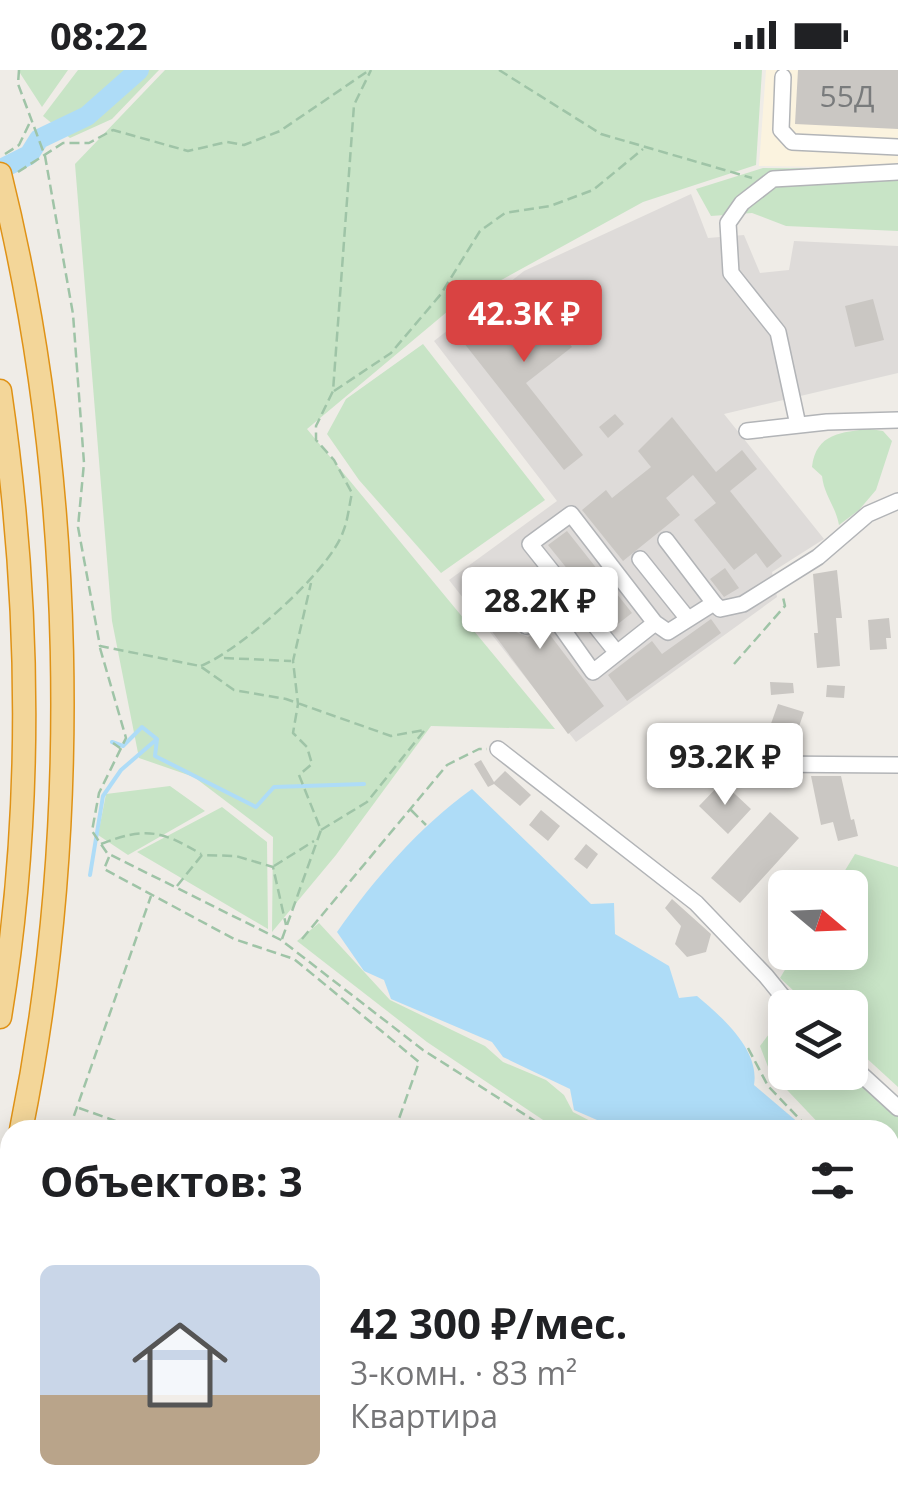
<!DOCTYPE html>
<html lang="ru">
<head>
<meta charset="utf-8">
<style>
	body { margin:0; font-family:"Open Sans",sans-serif; background:#f2f2f2; color:#202124; height:100vh; display:flex; flex-direction:column; font-size:38px; white-space:nowrap }
	* { box-sizing:border-box; margin:0 }
	p { font-size:32px; color:#757577 }
	.icon { flex:none; width:55px; height:55px; fill:none; stroke:currentColor; stroke-width:2; stroke-linecap:round; stroke-linejoin:round }
	.map { position:relative; flex:1; overflow:hidden }
	.details { position:absolute; left:0px; top:1050px; width:900px; height:392px; display:flex; flex-direction:column; background:#fff; border-radius:30px 30px 0 0; box-shadow:0 5px 25px #0003 }
	.details>* { flex:none }
	.needle { width:65px; rotate:109deg }
	.tools { position:absolute; left:768px; top:800px; display:grid; gap:20px }
	.tools a { display:grid; place-items:center; width:100px; height:100px; border-radius:15px; background:#fff; box-shadow:0 5px 25px #0003; font-size:50px }
	.price { position:absolute; translate:-50% -85px; padding:0 22px; border-radius:10px; background:#fff; color:#222; font-size:32px; line-height:65px; filter:drop-shadow(0 2px 5px #0008) }
	.price::after { content:''; position:absolute; left:50%; top:60px; width:30px; height:22px; margin-left:-15px; background:inherit; clip-path:polygon(0 0,100% 0,50% 100%) }
	.price.on { background:#d94342; color:#fff }
	ul { padding:0; list-style:none }
	li { display:flex; align-items:center; gap:30px; height:250px; padding:0 40px }
	li+li { border-top:2px solid #e0e0e0 }
	li span { display:grid; place-items:center; flex:none; width:280px; height:200px; border-radius:15px; color:#555 }
	li>.icon { margin-inline-start:auto }
	span .icon { width:120px; height:120px; fill:#fffc; stroke-width:1 }
	li b { font-size:42px }
	h2 { display:flex; justify-content:space-between; align-items:center; height:120px; padding:0 40px; font-size:42px }
	.status { display:flex; justify-content:space-between; align-items:center; height:70px; padding:0 50px; background:#fff; direction:ltr }
	.status svg { height:28px; fill:currentColor }
	.map>svg:first-child { display:block }
</style>
</head>
<body>
<div class="status"><b>08:22</b><svg viewBox="0 0 49 12"><path d="M0 12V9h3v3zM5 12V6h3v6zM10 12V3h3v9zM15 12V0h3v12zM26 1h20v11H26zM47 4h2v5h-2z"/></svg></div>
<div class="map">
<svg width="898" height="1442" viewBox="0 0 898 1442">
	<rect width="100%" height="100%" fill="#efece7"/>
	<path fill="#fbf3df" d="M766,0H898V98L759,96Z"/>
	<path fill="#dedbd9" d="M691,124L708,168L744,165L760,203L789,200L794,171L898,176V303L724,344L824,469L772,502L777,527L576,672L449,510L557,431L434,271L524,201Z"/>
	<path fill="#c8e4c6" d="M18,0H68L42,37Z
		M78,0H159L112,49L70,68L43,46Z
		M165,0H762L756,95L643,132L454,236L307,359L555,659L431,656L336,785L272,862L273,767L194,707L139,688L112,551L75,94Z
		M898,96V161L786,156L752,143L711,146L696,119L763,98L884,99Z
		M423,274L545,430L441,503L359,410L327,364L346,329Z
		M870,359L883,361L892,371L876,420L859,440L839,455C836,437 824,425 822,406L812,397C816,363 842,362 870,359Z
		M170,716L205,741L128,785L98,765L106,724Z
		M222,737L267,772L268,859L137,782Z
		M855,784L898,797V1017L850,973V938L811,937L780,908L795,883L850,882V818L835,817Z
		M319,853L390,930L485,976L503,992L546,1010L564,1025L573,1042L598,1055L594,1060H558L427,972L297,871Z
		M785,943V1002L850,1003L898,1047V1123L890,1116V1060H825L770,1002L760,976Z"/>
	<path fill="#aedcf7" d="M472,719L591,834L614,833L615,864L669,896L679,928L697,926C722,947 760,980 754,1015L807,1060H629L625,1050L604,1053L574,1040L570,1019L503,987L492,972L391,929L384,910L364,901L337,862C376,807 417,759 472,719Z
		M890,1132L898,1139V1279L890,1276Z"/>
	<g fill="none" stroke-linecap="round" stroke-linejoin="round">
		<path stroke="#aedcf7" stroke-width="4" d="M112,672L123,676L142,657L157,669L155,686L256,737L274,717L364,714
			M90,805L103,726L121,700L157,669"/>
		<path stroke="#aedcf7" stroke-width="20" d="M5,97L29,85L39,69L87,46L139,0"/>
	</g>
	<path fill="#cac7c3" d="M798,0H898V59L795,54Z
		M526,218L572,277L526,313L583,385L564,400L460,268Z
		M873,229L884,270L855,277L845,236Z
		M615,344L624,354L608,368L599,357Z
		M672,347L716,402L742,380L757,399L730,421L782,486L767,498L756,483L734,500L694,450L716,433L693,405L666,428L680,445L623,491L582,440L606,420L612,428L651,397L638,381Z
		M567,461L632,543L614,557L548,475Z
		M533,497L553,523L519,547L516,562L528,567L544,557L604,636L568,664L476,540Z
		M725,498L739,518L724,527L710,509Z
		M837,500L842,548H836L840,596L817,598L814,563H818L813,504Z
		M889,548L891,568H886L887,579L870,580L868,550Z
		M711,549L721,563L627,631L608,605L652,571L662,584Z
		M770,612L793,613L794,623L771,625Z
		M827,615L845,616L844,628L826,627Z
		M778,634L804,642L794,671L768,662Z
		M481,690L494,712L505,701L531,725L520,736L494,714L488,717L474,694Z
		M811,706H841L851,750L854,749L858,766L838,771L833,752L821,755Z
		M722,712L751,739L728,764L699,736Z
		M541,740L560,756L548,771L529,755Z
		M770,742L799,768L740,833L711,808Z
		M586,774L598,784L587,799L574,789Z
		M672,829L711,864L706,882L687,887L675,874L681,856L665,838Z
		M677,1432H715L713,1442H700Z
		M741,1432H773L770,1442H738Z
		M843,1432H869L866,1442H840Z"/>
	<g fill="none" stroke-linecap="round" stroke-linejoin="round">
		<g stroke="#b2b4b7" stroke-width="18">
			<path id="minor" d="M783,7L781,60L792,72L898,77
				M798,355L778,262L731,203L728,153L742,133L773,109L898,102
				M747,361L827,352L898,350
				M666,470L714,533
				M640,489L688,549
				M526,556L549,540L593,602L655,553L668,562L714,533L720,539L743,534L818,487L868,444L898,431
				M617,583L530,474L571,444L655,553
				M498,679L696,833L766,906L792,938
				M761,694L898,695
				M850,994L898,1038
				M890,1315L898,1320
				M890,1396L898,1398
				M638,1432L667,1442
				M560,1442L563,1432
				M724,1442L727,1432
				M888,1442L898,1412"/>
		</g>
		<g stroke="#df9216" stroke-width="25">
			<path id="highway" d="M0,104C75,406 83,755 21,1060
				M0,321C30,527 34,741 0,947
				M0,1162L10,1116"/>
		</g>
		<path stroke="#9fc4a7" stroke-width="2.5" stroke-dasharray="10 5" stroke-linecap="butt" d="M19,0L18,14L45,86L73,244L84,393L78,457L100,576L200,596L234,620L286,629L391,666L424,660
			M499,0L601,64L752,108
			M5,84L19,75L31,50
			M18,102L63,73H89L113,60L188,81L227,72L244,75L280,61L368,1
			M334,321L391,283L441,224L480,161L505,143L550,136L593,120L643,79
			M100,578L126,668L99,723L92,761L107,783L281,870L423,980L549,1060
			M224,588L291,591
			M734,594L785,536L783,527
			M201,596C240,580 329,502 343,462C348,450 349,436 352,423L334,390L316,370V356L333,321L354,35L371,0
			M113,673L120,678
			M411,740L426,755
			M321,760L367,732L424,661
			M101,774C145,757 161,760 201,784
			M109,787L104,799L234,869L294,889L419,992L395,1060
			M274,796L314,771
			M177,816L202,785L236,786L273,797L286,855
			M282,869L321,760L299,705L312,694L307,677L293,663L298,634L293,591L311,513
			M302,869L447,695L479,679H487
			M748,978L768,1016L810,1060
			M79,1038L141,1060
			M69,1060L151,826
			M890,1128L898,1135
			M0,1252L10,1224
			M602,1432L610,1435L613,1442
			M259,1442L262,1432"/>
		<use href="#minor" stroke="#fff" stroke-width="15"/>
		<use href="#highway" stroke="#f3d699" stroke-width="22"/>
	</g>
	<g text-anchor="middle" stroke-width="8" stroke-linejoin="round" paint-order="stroke">
		<g font-size="30" fill="#797b7c">
			<text x="847" y="37">55Д</text>
		</g>
	</g>
</svg>
<div class="tools">
<a><svg class="needle" viewBox="-14 -14 28 28"><path d="M0-13l5 13h-10z" fill="#e53935"/><path d="M0 13l5-13h-10z" fill="#757577"/></svg></a>
<a><svg class="icon" aria-label="layers" viewBox="0 0 24 24"><path d="M12 4l9 5-9 5-9-5zM3 14l9 5 9-5"/></svg></a>
</div>
<b class="price on" style="left:524px;top:295px">42.3K ₽</b>
<b class="price" style="left:540px;top:582px">28.2K ₽</b>
<b class="price" style="left:725px;top:738px">93.2K ₽</b>
<section class="details">
<h2>Объектов: 3<svg class="icon" aria-label="filters" viewBox="0 0 24 24"><path d="M4 7h16M4 17h16"/><circle cx="9" cy="7" r="2"/><circle cx="15" cy="17" r="2"/></svg></h2>
<ul>
<li><span style="background:linear-gradient(#c9d6e8 65%,#b9a48a 0)"><svg class="icon" aria-label="home" viewBox="0 0 24 24"><path d="M3 11l9-7 9 7M6 9v11h12V9"/></svg></span><div><b>42 300 ₽/мес.</b><p>3-комн. · 83 m²</p><p>Квартира</p></div></li>
</ul>
</section>
</div>
</body>
</html>
